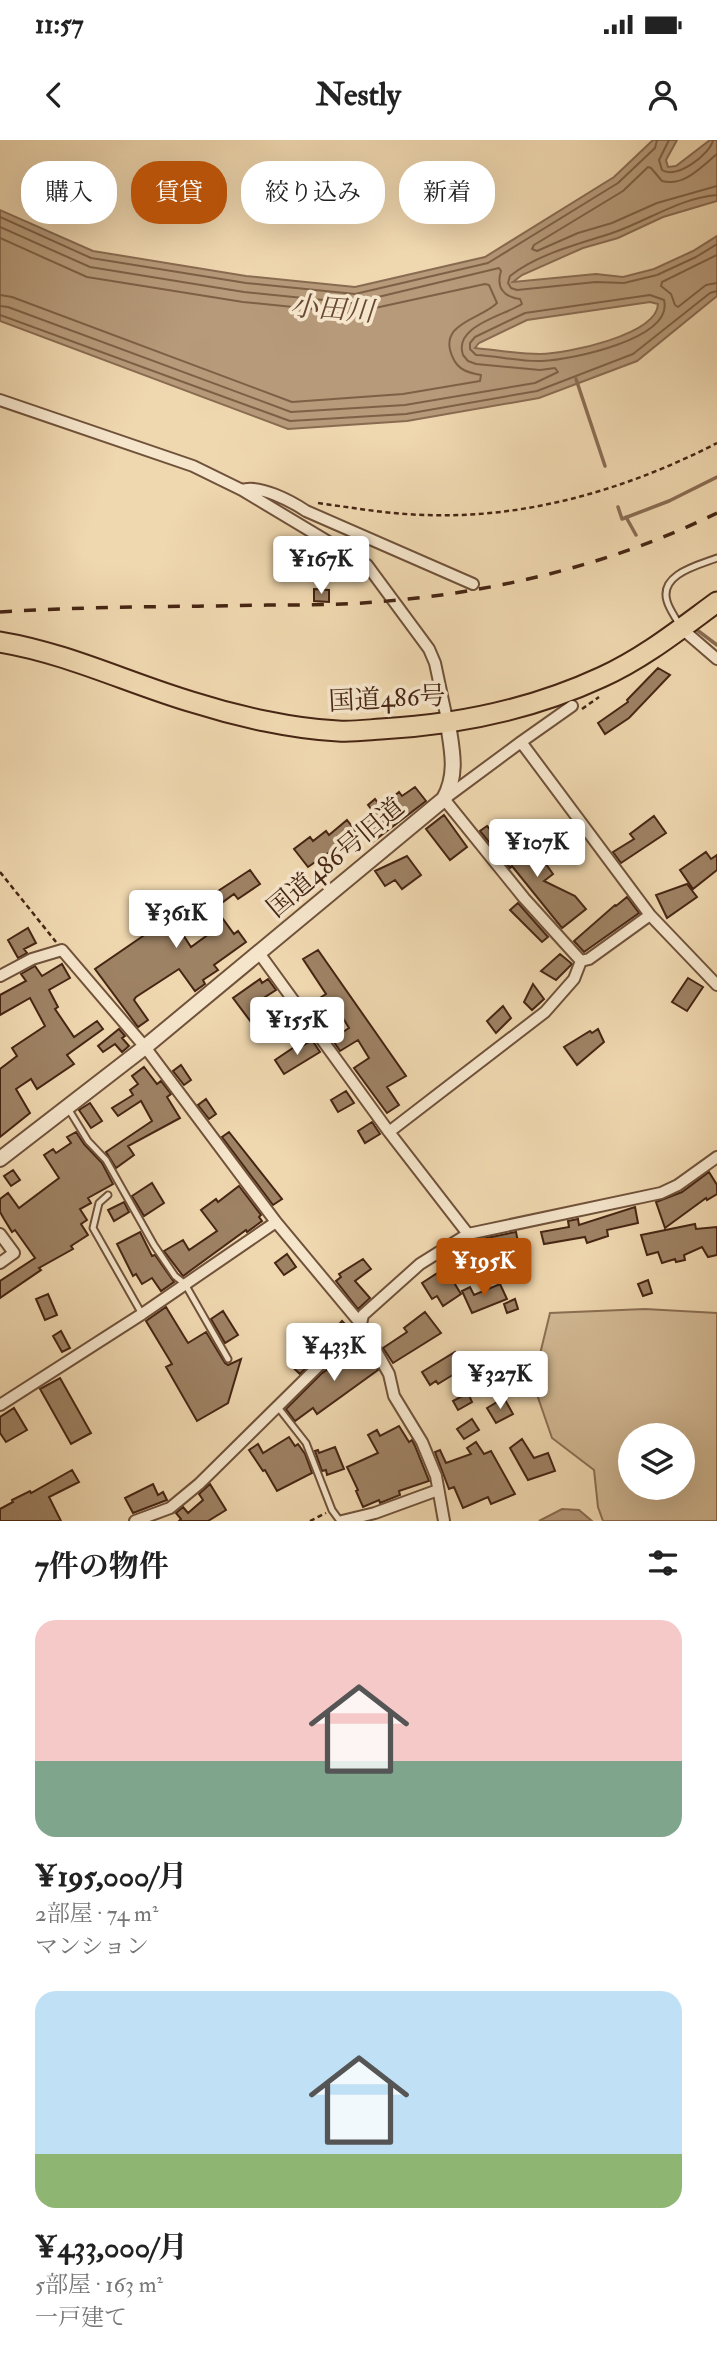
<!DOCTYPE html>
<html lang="ja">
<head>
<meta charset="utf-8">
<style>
	body { margin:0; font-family:"IM FELL Double Pica","Noto Serif JP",serif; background:#f2f2f2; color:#222; height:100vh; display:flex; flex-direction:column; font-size:26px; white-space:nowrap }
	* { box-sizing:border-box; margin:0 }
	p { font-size:23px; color:#767676 }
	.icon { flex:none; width:38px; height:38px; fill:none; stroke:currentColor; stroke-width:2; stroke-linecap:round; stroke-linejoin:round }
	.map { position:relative; height:1381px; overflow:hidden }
	.panel { display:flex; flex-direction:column; background:#fff; flex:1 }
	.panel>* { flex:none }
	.banner { position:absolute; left:21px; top:21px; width:676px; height:63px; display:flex; gap:14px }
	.buttons { position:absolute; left:618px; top:1283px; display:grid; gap:14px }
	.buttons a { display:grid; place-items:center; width:77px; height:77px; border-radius:50%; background:#fff; box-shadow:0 7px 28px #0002; font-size:35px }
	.price { position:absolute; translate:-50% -60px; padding:0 16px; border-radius:7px; background:#fff; color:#222; font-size:23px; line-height:46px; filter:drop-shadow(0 2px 4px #0008) }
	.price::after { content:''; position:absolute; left:50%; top:42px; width:21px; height:16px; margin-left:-10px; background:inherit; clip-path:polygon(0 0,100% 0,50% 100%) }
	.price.active { background:#b45309; color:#fff }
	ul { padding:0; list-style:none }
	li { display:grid; align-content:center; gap:14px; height:371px; padding:0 35px }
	li span { display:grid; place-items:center; height:217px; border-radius:21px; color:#555 }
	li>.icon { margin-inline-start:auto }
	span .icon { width:126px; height:126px; fill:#fffc; stroke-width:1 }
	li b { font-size:30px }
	h2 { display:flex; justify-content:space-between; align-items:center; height:84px; padding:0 35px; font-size:30px }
	.chip { padding:0 24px; border-radius:28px; background:#fff; box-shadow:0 7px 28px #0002; font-size:24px; line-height:63px }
	.chip.active { background:#b45309; color:#fff }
	.status { display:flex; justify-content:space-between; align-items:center; height:49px; padding:0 35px; background:#fff; direction:ltr }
	.status svg { height:19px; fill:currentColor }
	header { display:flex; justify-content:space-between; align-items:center; height:91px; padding:0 35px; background:#fff; font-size:32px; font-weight:700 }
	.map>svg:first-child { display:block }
</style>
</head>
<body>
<div class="status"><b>11:57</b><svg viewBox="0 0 49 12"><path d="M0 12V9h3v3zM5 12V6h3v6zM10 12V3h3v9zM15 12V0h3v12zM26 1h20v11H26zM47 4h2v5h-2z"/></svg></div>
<header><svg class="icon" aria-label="back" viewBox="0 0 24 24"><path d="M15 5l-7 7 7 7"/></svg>Nestly<svg class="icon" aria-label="person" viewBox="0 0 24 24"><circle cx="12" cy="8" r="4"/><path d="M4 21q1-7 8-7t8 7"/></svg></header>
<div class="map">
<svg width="717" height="1381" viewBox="0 0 717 1381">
	<rect width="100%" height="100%" fill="#efd7af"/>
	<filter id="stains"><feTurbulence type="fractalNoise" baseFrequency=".00286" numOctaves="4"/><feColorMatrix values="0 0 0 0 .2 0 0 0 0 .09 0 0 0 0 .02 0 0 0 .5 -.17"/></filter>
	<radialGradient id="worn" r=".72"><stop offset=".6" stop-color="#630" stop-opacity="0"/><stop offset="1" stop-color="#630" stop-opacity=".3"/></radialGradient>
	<path fill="#d2b994" stroke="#8c6f54" stroke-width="2" fill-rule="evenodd" d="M645,1169L717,1173V1381H603L598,1367L594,1330L552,1298L533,1243L550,1173ZM630,1295H682V1348H630Z"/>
	<path fill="#b69a7a" stroke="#896b51" stroke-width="2" fill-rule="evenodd" d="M653,0H677L666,20L668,27L676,26L710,0H717V61L663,77L618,98L583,108L522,135L513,142L596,134L623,137L654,129L693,111L717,96V156L637,221L539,258L407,281L288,289L0,181V70L93,111L246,136L355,147L485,117L614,37ZM650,162L658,164C657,195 566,214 540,214C519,214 496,210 475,208L479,203L527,180Z
		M562,1369L579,1370L592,1381H539Z"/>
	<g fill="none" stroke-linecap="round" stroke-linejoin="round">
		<path stroke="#7e6046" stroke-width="2" d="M669,0L659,20L662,30C677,40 711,13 713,0
			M717,14C701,27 684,47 662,41L651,28L648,27L623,51L534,105L532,109L537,111L578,93L612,83L657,63L717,46
			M717,55C680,58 649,80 615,92C580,104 539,113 510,136L508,143L511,148L517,150L596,142L624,143L657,135L696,117L717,104
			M0,77L91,118L246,143L355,154L488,123L618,43L655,8L657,0
			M0,87L90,127L244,152L353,163L499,128L501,131C496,147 503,157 520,159L522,164C503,176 453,186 463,215L468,221L476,224L540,230L555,228L558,232L535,243L405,265L291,272L8,167L0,166
			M0,98L87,137L243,162L352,173L485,144L489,145L497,163C482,179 436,183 453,218C458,230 469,233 481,235L480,241L403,254L292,262L12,157L0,155
			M717,115L662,142L661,146L671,154L675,165L678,167L706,145L717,143
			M650,155L664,160C674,199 570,220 542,221C521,222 498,216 476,215L470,209V203L475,197L525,173Z
			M0,175L290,281L406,274L537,251L633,214L710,153L717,151"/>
		<path stroke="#896b51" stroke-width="3.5" d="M576,239L605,326
			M618,367L622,379L669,361L717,337
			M626,377L636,395
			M697,490L717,505"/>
	</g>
	<path fill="#9e8264" stroke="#462513" stroke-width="2" fill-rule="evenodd" d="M314,449L329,450V462L314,461Z
		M658,528L670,535L629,578L605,594L598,583L628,562L627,560Z
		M415,647L426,661L371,703L359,688L375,674L368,665L375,659L381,667L399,652L402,656Z
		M444,675L467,707L450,720L426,689Z
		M654,676L666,693L621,723L613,712L634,699L630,694Z
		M347,680L357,693L308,727L294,709L310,697L313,701L326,691L329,695Z
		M487,686L501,702L511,695L535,725L543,720L553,734L544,741L575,756L586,769L562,788L512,726L510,728L480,691Z
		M706,712L711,719L717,715V730L693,749L680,730Z
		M407,716L421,735L402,749L395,740L385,746L375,731Z
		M250,730L260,744L238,759L234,754L215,768L234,794L238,791L246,802L214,825L218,830L203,840L205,844L195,851L179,829L136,857L134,860L148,880L138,887L95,829L162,783L163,784L187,767L189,770ZM201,775L213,791L191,807L180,790Z
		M687,744L697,757L667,778L656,755Z
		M627,757L639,773L584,812L574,801L615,765L616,766Z
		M518,763L548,797L542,802L510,770Z
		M28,788L36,803L24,809L27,813L18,818L8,800Z
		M318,810L406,936L387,947L399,965L387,973L354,928L369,918L358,900L340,911L332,899L349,888L335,865L315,877L307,866L326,854L303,819Z
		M560,814L572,824L556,840L541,831Z
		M62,824L70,838L49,850L58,867L55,869L74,897L97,881L103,889L67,915L74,924L37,949L31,939L16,949L30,973L0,997V929L17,916L12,908L45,886L30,858L0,875V855L26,841L21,834L35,826L42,836Z
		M688,838L703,847L687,871L672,862Z
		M260,839L262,843L268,839L276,850L262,859L275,876L289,868L297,879L276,894L267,883L257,890L233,858Z
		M533,844L544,859L532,870L524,862Z
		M503,866L511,878L496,893L487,881Z
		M119,889L125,896L122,898L129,906L122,912L115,904L103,912L98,906Z
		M598,889L604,902L577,925L564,907L590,891L592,893Z
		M312,900L320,912L284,934L275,920L296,906L298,909Z
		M181,925L191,940L184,945L173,931Z
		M144,927L157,944L161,941L171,954L167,957L180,978L128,1006L134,1015L116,1028L106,1012L152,981L141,961L118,976L112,968L133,955L130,950L138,944L132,936Z
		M346,951L354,963L338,972L331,960Z
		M206,959L216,974L209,979L198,965Z
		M90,963L102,981L91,988L79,970Z
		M372,982L380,994L365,1003L358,991Z
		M76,992L84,1004L102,1023L113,1044L88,1058L91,1063L80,1069L87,1080L81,1084L88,1095L71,1106L73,1109L39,1128L41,1130L0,1158V1141L35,1118L15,1090L12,1092L4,1079L0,1072V1059L8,1053L19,1068L59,1038L44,1015L53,1009L56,1013L71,1003L67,997Z
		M229,992L282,1059L273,1065L222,997Z
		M13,1030L20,1040L11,1046L4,1036Z
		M709,1032L717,1045V1054L707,1060L706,1058L665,1088L656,1062L682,1052Z
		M152,1043L164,1063L144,1076L132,1056Z
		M239,1046L261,1075L259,1077L262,1081L247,1092L246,1090L183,1136L164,1111L183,1100L189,1110L217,1091L201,1070L216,1059L218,1062Z
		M124,1062L129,1072L114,1081L108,1070Z
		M635,1067L638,1083L607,1090L608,1096L587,1103L585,1097L544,1104L541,1092L569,1087L568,1081L578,1079L579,1085Z
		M695,1084L696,1089L717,1087V1115L708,1117L702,1107L684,1115L685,1120L676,1122L675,1119L662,1123L658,1112L647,1115L641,1095Z
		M140,1092L152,1116L155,1115L174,1142L161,1151L152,1138L142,1144L136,1134L133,1136L117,1104Z
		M516,1092L518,1102L479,1114L476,1100Z
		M287,1114L296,1127L284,1135L275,1123Z
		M363,1119L371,1129L355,1141L370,1158L358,1169L336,1141L341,1137L339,1134Z
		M445,1128L461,1154L443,1166L437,1156L432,1159L422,1143Z
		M648,1140L652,1153L643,1156L638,1144Z
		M500,1144L507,1159L472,1173L462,1151L470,1147L474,1155Z
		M48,1154L57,1175L45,1180L36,1159Z
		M515,1159L518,1169L507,1173L504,1164Z
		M166,1167L188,1203L206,1192L225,1223L228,1225L241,1219L228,1263L197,1281L166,1227L172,1224L146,1181Z
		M223,1171L238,1195L225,1203L211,1179Z
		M425,1172L441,1193L393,1223L383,1208L407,1192L404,1188Z
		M342,1181L347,1186L300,1234L288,1223L309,1200L318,1208Z
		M61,1191L70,1208L62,1212L53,1196Z
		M363,1204L378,1230L317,1274L313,1268L295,1281L286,1269L321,1234Z
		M455,1212L464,1228L438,1244L436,1241L430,1245L422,1232Z
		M493,1220L502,1232L487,1242L478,1230Z
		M60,1238L91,1293L71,1304L40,1249Z
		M468,1253L472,1262L458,1270L453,1261Z
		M504,1258L513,1274L496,1283L487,1268Z
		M14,1268L27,1290L6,1302L0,1293V1277Z
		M472,1279L479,1290L464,1299L457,1289Z
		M399,1286L409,1302L412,1300L415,1306L429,1341L399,1351L400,1355L380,1363L379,1360L363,1367L356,1351L358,1350L347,1327L378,1313L368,1295L377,1290L380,1296Z
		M289,1297L295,1306L298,1304L305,1314L312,1333L277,1351L265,1330L263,1331L249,1310L258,1304L263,1313Z
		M522,1299L534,1318L548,1313L555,1331L528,1340L510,1308Z
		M476,1302L484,1314L491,1311L515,1354L491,1364L488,1357L463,1368L454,1347L449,1349L435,1312L440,1310L446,1323L471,1314L467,1308Z
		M335,1307L344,1329L327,1335L326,1330L322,1331L315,1311L318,1310L319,1313Z
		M72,1330L79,1342L49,1357L61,1381H0V1369L13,1362L12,1360L30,1351L31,1353Z
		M153,1344L158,1355L163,1352L167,1360L133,1373L125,1358Z
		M210,1344L226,1370L208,1381H179L181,1379L176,1373L183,1367L188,1373L203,1360L199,1354Z"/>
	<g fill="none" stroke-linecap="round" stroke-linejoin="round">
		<g stroke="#70523a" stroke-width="9">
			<path id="service" d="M680,486C676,478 669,469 667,461C659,434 699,425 717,418
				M69,970L88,1001L106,1020L154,1105L175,1136L185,1144L228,1219
				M108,1055L99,1063L93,1088L142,1174
				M277,1266L306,1303L332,1370L340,1381"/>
		</g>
		<g stroke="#70523a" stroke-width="14">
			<path id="minor" d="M0,260L193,326L242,350L367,425L429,509L435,523L448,584
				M242,350C259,344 291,361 306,371L473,444
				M681,488L717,519
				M521,602L572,566
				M650,775L521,602L444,659L524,758L581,821L589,819L650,775L717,845
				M259,813L389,992L468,1094
				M0,836L32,819L62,810L145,907L276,1082L361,1184L389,1234L394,1256L422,1302L436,1336L444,1381
				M389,992L545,872L574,839L581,821
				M0,1094L14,1113L0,1123
				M0,1265L142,1174L276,1082
				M135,1381L170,1368L199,1344L361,1184L363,1175L420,1124L468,1094L661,1053L678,1045L717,1017
				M342,1381L375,1373L438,1350"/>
		</g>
		<g stroke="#70523a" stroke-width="18">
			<path id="tertiary" d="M0,1019L145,907L444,659C458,634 452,610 448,584"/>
		</g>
		<g stroke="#462513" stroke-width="23">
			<path id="trunk" d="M0,502C67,513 128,543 192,562C236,576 293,589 338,591C352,592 367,590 381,589C455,585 533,569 602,537C644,518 680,489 717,462"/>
		</g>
		<path stroke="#462513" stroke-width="2.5" stroke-dasharray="5 3.5" stroke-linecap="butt" d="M318,363C354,368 389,374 425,375C526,379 628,349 717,303
			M582,569L599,557
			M0,732L56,802
			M310,1381L326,1373"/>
		<use href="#service" stroke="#f5e5cb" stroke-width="5"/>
		<use href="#minor" stroke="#f5e5cb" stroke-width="10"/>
		<use href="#tertiary" stroke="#f5e5cb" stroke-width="14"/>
		<use href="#trunk" stroke="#efd7af" stroke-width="19"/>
		<path stroke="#462513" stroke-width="3.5" stroke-dasharray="12 12" stroke-linecap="butt" d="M0,472C90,466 180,467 270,465C305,465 341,465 376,462C493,453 611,425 717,373"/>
	</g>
	<g text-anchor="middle" stroke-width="7" stroke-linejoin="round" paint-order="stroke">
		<g font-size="26" fill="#462513" stroke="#f5e5cb">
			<text transform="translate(387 558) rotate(-3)" y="9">国道486号</text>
			<text transform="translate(335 717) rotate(-40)" y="9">国道486号旧道</text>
		</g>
		<g font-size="28" font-style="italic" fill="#684832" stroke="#f5e5cb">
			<text transform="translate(332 168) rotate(4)" y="10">小田川</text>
		</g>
	</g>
	<rect width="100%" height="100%" filter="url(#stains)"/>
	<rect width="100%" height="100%" fill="url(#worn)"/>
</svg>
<div class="buttons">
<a><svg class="icon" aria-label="layers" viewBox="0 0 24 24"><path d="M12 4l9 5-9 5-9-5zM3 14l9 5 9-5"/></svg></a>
</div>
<b class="price" style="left:321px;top:456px">¥167K</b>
<b class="price" style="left:537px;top:739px">¥107K</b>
<b class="price" style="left:176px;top:810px">¥361K</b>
<b class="price" style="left:297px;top:917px">¥155K</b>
<b class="price active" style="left:484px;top:1158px">¥195K</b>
<b class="price" style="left:334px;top:1243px">¥433K</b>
<b class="price" style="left:500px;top:1271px">¥327K</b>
<div class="banner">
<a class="chip">購入</a>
<a class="chip active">賃貸</a>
<a class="chip">絞り込み</a>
<a class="chip">新着</a>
</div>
</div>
<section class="panel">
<h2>7件の物件<svg class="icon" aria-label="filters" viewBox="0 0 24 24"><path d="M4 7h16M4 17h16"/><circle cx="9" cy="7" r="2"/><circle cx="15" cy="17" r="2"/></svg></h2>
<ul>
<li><span style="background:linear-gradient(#f6c9c9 65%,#7fa58c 0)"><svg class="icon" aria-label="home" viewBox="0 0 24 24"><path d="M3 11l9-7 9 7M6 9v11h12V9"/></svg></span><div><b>¥195,000/月</b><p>2部屋 · 74 m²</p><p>マンション</p></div></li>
<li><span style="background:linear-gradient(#bfe0f5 75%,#8fb573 0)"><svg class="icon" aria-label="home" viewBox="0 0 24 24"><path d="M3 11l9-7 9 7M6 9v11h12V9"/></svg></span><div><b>¥433,000/月</b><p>5部屋 · 163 m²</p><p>一戸建て</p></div></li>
</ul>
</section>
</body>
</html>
